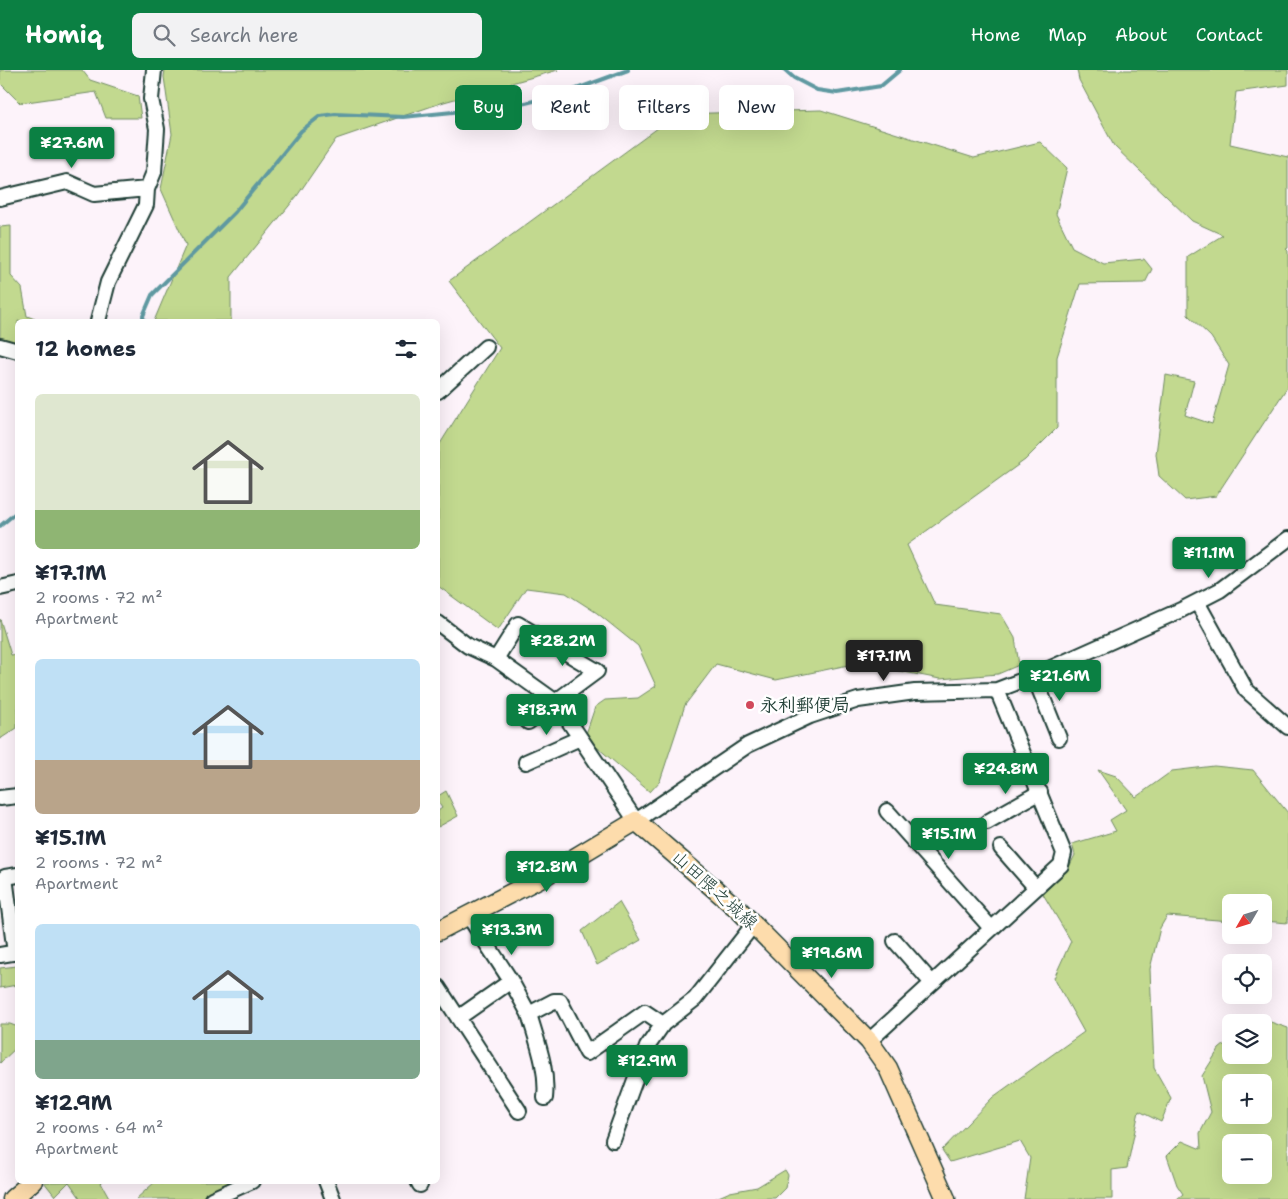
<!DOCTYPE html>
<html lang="en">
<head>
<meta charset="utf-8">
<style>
	body { margin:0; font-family:"Shantell Sans","Klee One",sans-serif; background:#f2f2f3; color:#1f2937; height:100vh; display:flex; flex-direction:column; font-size:19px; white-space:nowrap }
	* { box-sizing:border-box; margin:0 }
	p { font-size:16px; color:#747a83 }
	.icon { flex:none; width:28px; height:28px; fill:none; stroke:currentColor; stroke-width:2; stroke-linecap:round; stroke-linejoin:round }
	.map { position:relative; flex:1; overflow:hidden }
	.sheet { position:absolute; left:15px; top:249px; width:425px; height:865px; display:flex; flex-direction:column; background:#fff; border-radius:8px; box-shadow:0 5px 20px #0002 }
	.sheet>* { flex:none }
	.hud { position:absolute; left:455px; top:15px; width:475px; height:45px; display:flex; gap:10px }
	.needle { width:32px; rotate:231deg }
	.buttons { position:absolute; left:1222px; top:824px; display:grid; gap:10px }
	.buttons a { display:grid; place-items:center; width:50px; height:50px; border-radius:8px; background:#fff; box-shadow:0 5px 20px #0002; font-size:25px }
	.price { position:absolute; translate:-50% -42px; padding:0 11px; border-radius:5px; background:#0b8043; color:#fff; font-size:16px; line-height:32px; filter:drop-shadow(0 1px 2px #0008) }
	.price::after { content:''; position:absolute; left:50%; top:30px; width:15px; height:11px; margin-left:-8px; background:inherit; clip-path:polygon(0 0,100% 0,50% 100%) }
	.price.on { background:#222; color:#fff }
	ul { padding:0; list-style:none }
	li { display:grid; align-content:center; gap:10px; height:265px; padding:0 20px }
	li span { display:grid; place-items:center; height:155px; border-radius:8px; color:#555 }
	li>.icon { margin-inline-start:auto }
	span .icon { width:90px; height:90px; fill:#fffc; stroke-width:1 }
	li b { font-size:21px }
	h2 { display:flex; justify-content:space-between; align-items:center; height:60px; padding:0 20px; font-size:21px }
	.tag { padding:0 18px; border-radius:8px; background:#fff; box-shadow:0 5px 20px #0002; font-size:18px; line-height:45px }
	.tag.on { background:#0b8043; color:#fff }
	header { display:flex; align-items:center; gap:30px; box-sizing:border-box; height:70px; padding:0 25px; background:#0b8043; color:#fff }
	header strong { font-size:24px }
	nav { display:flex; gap:28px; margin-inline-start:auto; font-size:18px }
	.search { width:350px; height:45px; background:#f2f2f3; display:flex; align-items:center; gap:12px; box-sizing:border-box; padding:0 18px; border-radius:8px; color:#747a83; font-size:19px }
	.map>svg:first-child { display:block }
</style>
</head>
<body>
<header>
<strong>Homiq</strong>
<div class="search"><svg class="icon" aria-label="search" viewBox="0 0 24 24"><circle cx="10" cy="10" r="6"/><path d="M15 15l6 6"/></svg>Search here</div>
<nav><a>Home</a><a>Map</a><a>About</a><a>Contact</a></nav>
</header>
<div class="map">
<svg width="1288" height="1129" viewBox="0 0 1288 1129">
	<rect width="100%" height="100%" fill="#fdf3fa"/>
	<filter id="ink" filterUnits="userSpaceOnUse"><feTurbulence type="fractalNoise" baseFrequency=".02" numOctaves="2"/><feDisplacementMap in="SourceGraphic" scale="10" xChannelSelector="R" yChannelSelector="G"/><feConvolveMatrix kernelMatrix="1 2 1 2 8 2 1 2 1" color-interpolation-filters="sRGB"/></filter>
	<g filter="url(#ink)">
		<path fill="#c2d98f" stroke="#708b62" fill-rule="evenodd" d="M0,0H82L90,10L138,26L141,48H106L96,22L20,33L0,13Z
			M165,0H558L444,32L336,69L297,126L231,207V251H154L186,175L161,119L172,64L164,7Z
			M1077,0H1288V15L1236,22L1230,74L1288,87V178L1286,179L1288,181V316L1216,426L1185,430L1159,406L1156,384L1166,305L1194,311L1185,345L1212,354L1229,295L1211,267L1188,245V187L1223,165L1192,151L1114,76L1079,10Z
			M821,40L974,88L1040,72L1067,98L1056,144L1072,177L1103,193L1144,189L1152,199L1145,213L1080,214L1057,287V358L1025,390L907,475L935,535L1001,544L1015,568L1019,595L998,604L940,609L858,593L776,610L716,594L685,635L660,711L650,722L585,667L595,637L605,630L638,628L656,616L638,576L597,543L566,523L526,518L498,560L438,516V377L500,278L449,211L677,44Z
			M11,156V206L22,218L27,246L40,251H18L17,274L0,268V157Z
			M0,549L11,585L18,584L17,658L0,669Z
			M1214,696L1253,700L1288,743V853L1264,851V832H1231V851L1167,846L1160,858L1150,899L1154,998L1171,1028L1161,1052L1139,1041L1127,1098L1112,1100V1129H1024L1030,1088L1020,1071L950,1092L942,1080L993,1027L1084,962L1054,908L1071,871L1043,824L1069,797L1075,785L1072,774L1116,761L1110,750L1126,740L1098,700L1116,706L1136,727L1172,701Z
			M446,721L458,746L438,757V741L442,738L438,732V726Z
			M619,832L641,870L597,895L582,861Z
			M17,896V915L0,918V898Z
			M1256,947L1288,958V1129H1177L1183,1124L1177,1115L1167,1086L1182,1071L1201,1079L1200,1063L1211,1042L1202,1006L1219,979L1231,969V985H1264V952H1250ZM1231,1012H1264V1045H1231ZM1231,1072H1264V1105H1231Z
			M0,954H10L18,957L17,977L0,993Z
			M785,1100L788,1105L785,1118L775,1128L714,1129L730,1122L757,1117Z
			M103,1111L101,1113L110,1129H81L69,1112L55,1126L44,1112Z
			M156,1111L162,1114L166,1111H239L199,1129H136Z"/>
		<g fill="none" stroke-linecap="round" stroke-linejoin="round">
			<path stroke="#5f99a1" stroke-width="4" d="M785,0L794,8L817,20L837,23L881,16L900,0
				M144,251L143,246L152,225L235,142L301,61L320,46L335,44L403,47L513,36L563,24L628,0
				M0,456L18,441"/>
			<g stroke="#1f3d34" stroke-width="18">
				<path id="minor" d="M0,128L67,112L94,124L147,119
					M98,251L108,212L146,135L147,119L154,102L157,59L151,29L154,0
					M0,276L18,281
					M438,321L486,277
					M0,518L18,514
					M1197,532L1246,620L1288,657
					M438,553L468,576L496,589L556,632L636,751L748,675L810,646L858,630L915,622L997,620L1031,607L1181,540L1220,520L1288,469
					M496,589L518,554L597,601L528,652
					M1034,606L1059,668
					M526,692L580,668
					M0,728L18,726
					M887,741L991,858
					M987,752L1040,722
					M1001,778L1036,818
					M468,845L511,911L529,944
					M895,871L932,913
					M15,883L5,807L18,805
					M0,885L18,882
					M438,917L519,1041
					M458,948L511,911
					M869,971L1061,795L1064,783L997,620
					M545,1028C548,999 537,972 529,944L554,931H560L587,983L645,942L663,954L695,929L754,854
					M613,1070L647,977L663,954
					M326,1111L333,1129
					M418,1111L420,1115
					M212,1129L252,1111"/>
			</g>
			<g stroke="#1f3d34" stroke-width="21">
				<path id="major" d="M438,861L546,805L636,751L740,841L869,971L888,998L946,1129
					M12,1129L33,1111"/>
			</g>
			<use href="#minor" stroke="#fff" stroke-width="14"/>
			<use href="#major" stroke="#fddcac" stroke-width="18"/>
		</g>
	</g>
	<circle fill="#d1495b" stroke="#fff" stroke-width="2" cx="750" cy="635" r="5"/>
	<g text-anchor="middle" stroke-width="5" stroke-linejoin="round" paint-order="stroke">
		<g font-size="18" font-weight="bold" fill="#1f3d34" stroke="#fff" text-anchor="start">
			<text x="760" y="641">永利郵便局</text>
		</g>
		<g font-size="18" fill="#1f3d34" stroke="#fff">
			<text transform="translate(715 820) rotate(42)" y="6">山田隈之城線</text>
		</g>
	</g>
</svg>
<div class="buttons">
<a><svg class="needle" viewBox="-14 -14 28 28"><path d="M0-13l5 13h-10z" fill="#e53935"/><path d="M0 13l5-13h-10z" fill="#747a83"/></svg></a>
<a><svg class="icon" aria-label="locate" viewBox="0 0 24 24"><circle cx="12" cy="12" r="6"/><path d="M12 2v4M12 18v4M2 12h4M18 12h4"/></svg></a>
<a><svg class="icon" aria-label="layers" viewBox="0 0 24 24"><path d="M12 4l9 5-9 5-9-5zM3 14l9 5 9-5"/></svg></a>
<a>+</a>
<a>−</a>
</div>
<b class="price" style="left:72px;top:99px">¥27.6M</b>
<b class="price" style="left:1209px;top:509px">¥11.1M</b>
<b class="price" style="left:563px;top:597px">¥28.2M</b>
<b class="price on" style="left:884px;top:612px">¥17.1M</b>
<b class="price" style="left:1060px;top:632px">¥21.6M</b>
<b class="price" style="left:547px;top:666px">¥18.7M</b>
<b class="price" style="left:1006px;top:725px">¥24.8M</b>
<b class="price" style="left:949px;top:790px">¥15.1M</b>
<b class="price" style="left:547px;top:823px">¥12.8M</b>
<b class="price" style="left:512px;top:886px">¥13.3M</b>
<b class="price" style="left:832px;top:909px">¥19.6M</b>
<b class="price" style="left:647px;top:1017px">¥12.9M</b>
<div class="hud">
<a class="tag on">Buy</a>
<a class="tag">Rent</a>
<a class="tag">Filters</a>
<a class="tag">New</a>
</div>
<section class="sheet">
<h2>12 homes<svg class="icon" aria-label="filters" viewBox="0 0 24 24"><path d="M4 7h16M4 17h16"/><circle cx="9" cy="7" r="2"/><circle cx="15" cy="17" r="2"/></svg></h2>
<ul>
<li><span style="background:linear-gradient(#dfe7d0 75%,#8fb573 0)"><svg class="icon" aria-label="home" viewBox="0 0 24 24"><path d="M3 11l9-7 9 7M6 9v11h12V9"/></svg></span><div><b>¥17.1M</b><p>2 rooms · 72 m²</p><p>Apartment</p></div></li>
<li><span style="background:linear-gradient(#bfe0f5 65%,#b9a48a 0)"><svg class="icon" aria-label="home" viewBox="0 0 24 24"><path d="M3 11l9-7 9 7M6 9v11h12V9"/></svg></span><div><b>¥15.1M</b><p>2 rooms · 72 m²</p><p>Apartment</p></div></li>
<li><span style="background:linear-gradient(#bfe0f5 75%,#7fa58c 0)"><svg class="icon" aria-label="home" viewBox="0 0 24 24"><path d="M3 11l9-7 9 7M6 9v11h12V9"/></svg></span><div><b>¥12.9M</b><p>2 rooms · 64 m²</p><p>Apartment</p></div></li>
</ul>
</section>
</div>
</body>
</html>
